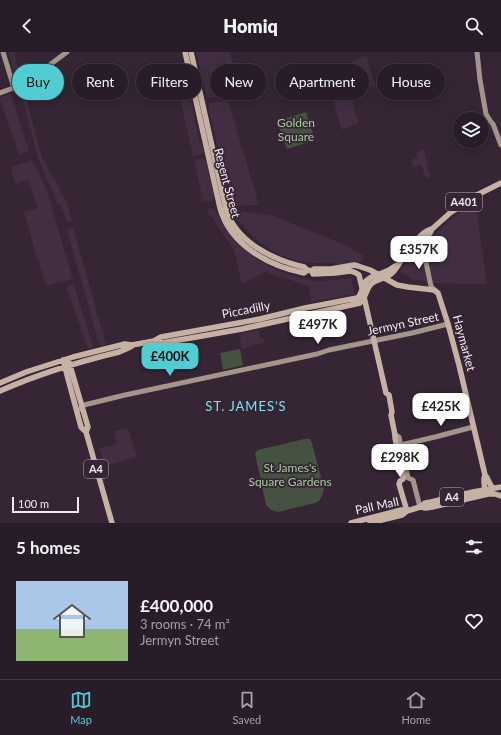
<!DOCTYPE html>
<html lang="en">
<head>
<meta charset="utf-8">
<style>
	body { margin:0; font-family:Lato,sans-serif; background:#302530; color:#f1f3f6; height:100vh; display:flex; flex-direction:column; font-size:15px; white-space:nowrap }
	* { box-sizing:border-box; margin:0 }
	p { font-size:13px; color:#a5a1a8 }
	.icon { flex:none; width:22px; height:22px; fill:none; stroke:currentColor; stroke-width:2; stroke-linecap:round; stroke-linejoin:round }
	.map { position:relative; height:471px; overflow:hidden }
	.sheet { display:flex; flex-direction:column; background:#281c28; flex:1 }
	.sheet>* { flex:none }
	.top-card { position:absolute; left:12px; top:12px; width:477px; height:36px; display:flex; gap:8px }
	.controls { position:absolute; left:453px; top:60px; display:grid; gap:8px }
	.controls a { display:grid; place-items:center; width:36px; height:36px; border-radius:50%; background:#281c28; box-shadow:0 2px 10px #0003,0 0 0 1px #443a45; font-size:20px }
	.scale { position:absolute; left:12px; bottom:10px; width:67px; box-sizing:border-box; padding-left:4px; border:2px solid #f4e9f3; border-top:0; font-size:11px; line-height:14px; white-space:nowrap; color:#f4e9f3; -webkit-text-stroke:3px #352535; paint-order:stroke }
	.price { position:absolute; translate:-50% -34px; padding:0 9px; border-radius:8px; background:#fff; color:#222; font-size:13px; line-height:26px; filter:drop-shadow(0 1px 2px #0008) }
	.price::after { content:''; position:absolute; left:50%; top:24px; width:12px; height:9px; margin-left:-6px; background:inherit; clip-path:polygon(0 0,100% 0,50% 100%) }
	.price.active { background:#51ccd2; color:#111 }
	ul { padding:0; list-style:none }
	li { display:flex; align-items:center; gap:12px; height:100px; padding:0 16px }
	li+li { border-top:1px solid #443a45 }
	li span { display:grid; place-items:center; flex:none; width:112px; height:80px; border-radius:0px; color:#555 }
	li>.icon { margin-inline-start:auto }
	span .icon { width:48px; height:48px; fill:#fffc; stroke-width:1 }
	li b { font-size:17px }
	h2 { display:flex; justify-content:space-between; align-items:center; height:48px; padding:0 16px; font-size:17px }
	.pill { padding:0 14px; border-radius:18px; background:#281c28; box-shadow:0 2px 10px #0003,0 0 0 1px #443a45; font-size:14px; line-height:36px }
	.pill.active { background:#51ccd2; color:#111 }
	header { display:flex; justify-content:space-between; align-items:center; height:52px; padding:0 16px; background:#281c28; font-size:18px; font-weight:800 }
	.dock { display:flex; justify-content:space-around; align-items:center; height:56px; border-top:1px solid #443a45; background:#281c28; font-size:11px; color:#a5a1a8 }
	.dock a { display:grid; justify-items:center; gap:2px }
	.dock .active { color:#51ccd2 }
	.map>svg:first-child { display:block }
</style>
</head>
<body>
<header><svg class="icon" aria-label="back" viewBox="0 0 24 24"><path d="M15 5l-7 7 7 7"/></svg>Homiq<svg class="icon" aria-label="search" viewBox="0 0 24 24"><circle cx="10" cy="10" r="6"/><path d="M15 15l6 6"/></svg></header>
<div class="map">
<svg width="501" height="471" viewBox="0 0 501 471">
	<rect width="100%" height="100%" fill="#352535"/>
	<path fill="#422e42" d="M8,0H14L21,27L19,29L16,28Z
		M196,0H229L243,36L210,46L207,45Z
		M366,4L376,35L357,36L352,9Z
		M334,13L335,19L346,18L355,60L359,71L342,78L336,59L328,14Z
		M183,22L185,23L200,91L204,100L203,102L193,104L175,24Z
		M426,22L431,40L406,46L401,28Z
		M24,38L42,106L66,149L72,169L67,170L61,154L57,150L38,106L21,40Z
		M11,42L29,99L19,103L0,48V45Z
		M228,48L259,153L232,154L208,55L210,51Z
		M424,97L428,113L426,114L431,125L426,126L421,112L414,115L411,108L417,105L416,101Z
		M202,106L206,109L214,145L212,149H203L194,108Z
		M32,108L46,136L73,227L46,234L38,207H37L24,160L38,156L28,128L15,132L11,115Z
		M474,150L478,169L487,232L431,231L416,227L415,228L410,227V225L399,220L417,197L449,169Z
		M206,157H213L215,159L223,173L234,187L256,207L273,216L294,224L315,229L338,228L351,226L355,242L311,250L309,234L265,220L242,232L234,198Z
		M238,159L271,163L345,193L363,203V210L351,212L314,211L300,210L281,203L269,197L257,188L235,165Z
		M73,175L106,292L102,294L99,292L67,178Z
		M72,232L74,233L93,294L92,296L88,297L66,234Z
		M259,278L260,287H263L264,291L251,293V295L242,297L239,282Z
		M128,376L137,405L105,414L99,396L117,392L114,379Z"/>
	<path fill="#455241" d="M306,60L315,88L287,97L277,69Z
		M240,297L243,313L223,318L220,301Z
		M304,387H310L312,391L324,437L322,444L319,449L315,451L278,460L271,458L266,453L255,401L258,398Z"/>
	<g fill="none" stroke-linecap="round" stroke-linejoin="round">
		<path stroke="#a4958a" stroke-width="5" d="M3,0L14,36
			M477,0L480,28L486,62L491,70L493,72L501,93
			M0,41L24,32L67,0
			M421,187L431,234L434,238
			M80,357L84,353L125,343L317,302L329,298L412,281L448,272
			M395,383L399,385L408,426L413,428L420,455
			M401,393L435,385L473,375"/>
		<path stroke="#c6b2a5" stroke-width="5.5" d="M185,0L220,156C230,193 269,214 304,221L307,218
			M191,0L226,157C236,190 273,208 304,215L307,218L312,219L313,222L335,221L351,219L356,221L359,223L386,341L389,343L392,360L391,363L395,383V386L403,424V427L400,429L399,432L407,459
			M413,195H416L430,181L432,177L450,161L477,143L501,131
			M312,219L314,217H331L354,213L358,214L370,218L397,233L408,235L434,238L438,241L448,272L459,313L485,423C489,427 489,433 493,436
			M154,289L160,290L162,291L242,277L360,251C367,245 365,238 371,232C377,227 385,227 391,222C395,219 396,216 399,212C402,206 409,201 413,195C414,189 425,178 432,177
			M63,308L81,375L86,380L112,471
			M69,310L88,375L86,380
			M0,331L26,320L73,305L125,292L132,293L154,289L161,285L260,267L305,256L357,246C363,242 361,234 366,229C372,223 380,223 387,219C391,217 394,214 398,213
			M0,339C38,322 78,310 119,300L126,297L132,294
			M484,441C486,434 482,429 485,423
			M420,455L425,451L431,450L473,440L501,435
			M351,471L401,458L407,459
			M370,471L402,463L407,459L420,455L426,456L432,455L488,442H495L501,444"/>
	</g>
	<g text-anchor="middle" stroke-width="3.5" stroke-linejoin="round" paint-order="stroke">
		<g fill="#352535" stroke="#bbaeba" stroke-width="1">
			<rect x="446" y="141" width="36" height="18" rx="3"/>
			<rect x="84" y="408" width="24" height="18" rx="3"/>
			<rect x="440" y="436" width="24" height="18" rx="3"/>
		</g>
		<g font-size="11" font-weight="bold" fill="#f4e9f3">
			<text x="464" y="154">A401</text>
			<text x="96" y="421">A4</text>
			<text x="452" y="449">A4</text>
		</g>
		<g font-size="12" fill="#a8cb9d" stroke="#352535">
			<text x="296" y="75">Golden<tspan x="296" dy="14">Square</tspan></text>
			<text x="290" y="420">St James's<tspan x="290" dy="14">Square Gardens</tspan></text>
		</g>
		<g font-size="12" fill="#f4e9f3" stroke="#352535">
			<text transform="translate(227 131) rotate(75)" y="4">Regent Street</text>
			<text transform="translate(246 258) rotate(-11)" y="4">Piccadilly</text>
			<text transform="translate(403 272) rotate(-12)" y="4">Jermyn Street</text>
			<text transform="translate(464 291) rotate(75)" y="4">Haymarket</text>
			<text transform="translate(377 454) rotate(-12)" y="4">Pall Mall</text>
		</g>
		<g font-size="13" letter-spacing="1" fill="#78e4e9" stroke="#352535">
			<text x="246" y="359">ST. JAMES'S</text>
		</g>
	</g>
</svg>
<div class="controls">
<a><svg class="icon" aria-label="layers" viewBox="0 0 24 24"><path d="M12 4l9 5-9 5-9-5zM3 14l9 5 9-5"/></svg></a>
</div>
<div class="scale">100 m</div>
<b class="price" style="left:419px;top:218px">£357K</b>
<b class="price" style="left:318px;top:293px">£497K</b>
<b class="price active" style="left:170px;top:325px">£400K</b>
<b class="price" style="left:441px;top:375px">£425K</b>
<b class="price" style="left:400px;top:426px">£298K</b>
<div class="top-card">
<a class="pill active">Buy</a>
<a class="pill">Rent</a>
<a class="pill">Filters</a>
<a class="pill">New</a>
<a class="pill">Apartment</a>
<a class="pill">House</a>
</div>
</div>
<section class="sheet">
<h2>5 homes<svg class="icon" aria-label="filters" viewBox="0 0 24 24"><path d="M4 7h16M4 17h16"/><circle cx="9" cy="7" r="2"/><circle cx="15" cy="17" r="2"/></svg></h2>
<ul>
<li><span style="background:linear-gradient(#a9c7e8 60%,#8fb573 0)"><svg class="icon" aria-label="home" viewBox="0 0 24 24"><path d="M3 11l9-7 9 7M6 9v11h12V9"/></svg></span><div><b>£400,000</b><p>3 rooms · 74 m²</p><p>Jermyn Street</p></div><svg class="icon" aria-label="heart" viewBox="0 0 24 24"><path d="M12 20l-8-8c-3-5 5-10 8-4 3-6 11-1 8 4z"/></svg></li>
</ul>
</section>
<nav class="dock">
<a class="active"><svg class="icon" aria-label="map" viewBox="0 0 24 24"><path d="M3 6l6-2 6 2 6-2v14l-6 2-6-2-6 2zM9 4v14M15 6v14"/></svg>Map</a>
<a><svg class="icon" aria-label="saved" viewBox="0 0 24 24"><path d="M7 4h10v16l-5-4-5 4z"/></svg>Saved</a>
<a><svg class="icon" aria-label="home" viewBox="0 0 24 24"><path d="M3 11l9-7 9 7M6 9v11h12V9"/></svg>Home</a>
</nav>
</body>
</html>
